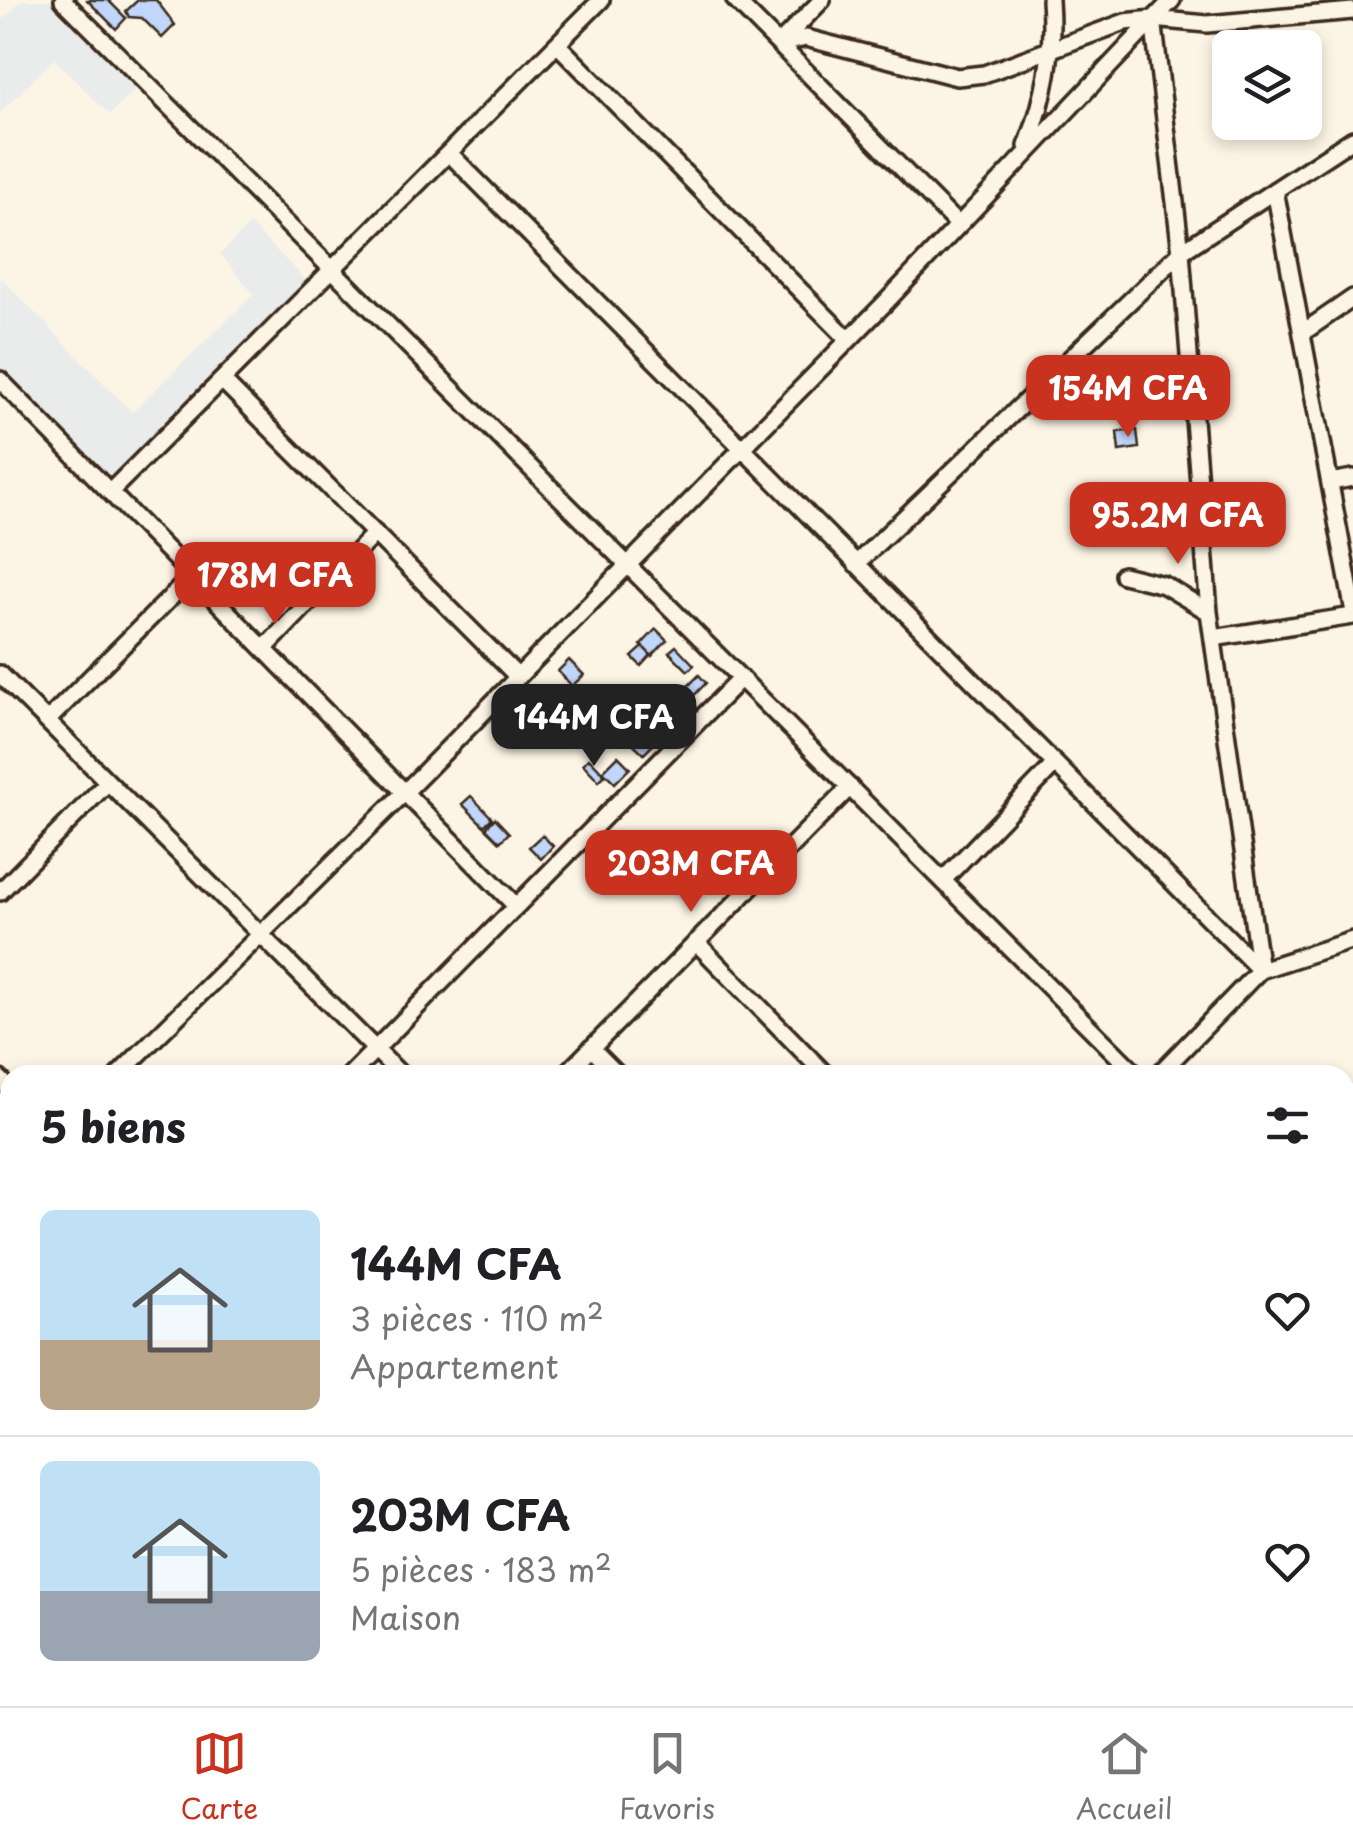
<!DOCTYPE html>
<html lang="fr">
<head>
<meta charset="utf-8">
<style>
	body { margin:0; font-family:"Playpen Sans",sans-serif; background:#f6f6f6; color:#202124; height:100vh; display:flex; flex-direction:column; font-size:38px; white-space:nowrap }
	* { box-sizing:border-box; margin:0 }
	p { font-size:32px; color:#757577 }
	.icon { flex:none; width:55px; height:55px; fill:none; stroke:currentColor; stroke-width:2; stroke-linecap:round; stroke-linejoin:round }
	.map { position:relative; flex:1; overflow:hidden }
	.panel { position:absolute; left:0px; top:1065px; width:1355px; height:642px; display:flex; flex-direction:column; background:#fff; border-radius:30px 30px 0 0; box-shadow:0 5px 15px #0003 }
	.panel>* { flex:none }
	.tools { position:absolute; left:1212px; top:30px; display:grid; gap:20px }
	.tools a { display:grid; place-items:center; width:110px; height:110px; border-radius:15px; background:#fff; box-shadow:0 5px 15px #0003; font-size:50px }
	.price { position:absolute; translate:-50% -85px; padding:0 22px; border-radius:20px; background:#c8321e; color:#fff; font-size:32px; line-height:65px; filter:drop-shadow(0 2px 5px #0008) }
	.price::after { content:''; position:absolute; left:50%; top:60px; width:30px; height:22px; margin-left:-15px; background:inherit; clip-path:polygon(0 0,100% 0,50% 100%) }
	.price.selected { background:#222; color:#fff }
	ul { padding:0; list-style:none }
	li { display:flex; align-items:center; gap:30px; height:250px; padding:0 40px }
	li+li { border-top:2px solid #e0e0e0 }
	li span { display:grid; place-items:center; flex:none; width:280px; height:200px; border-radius:15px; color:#555 }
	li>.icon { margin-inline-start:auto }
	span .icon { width:120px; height:120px; fill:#fffc; stroke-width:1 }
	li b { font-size:42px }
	h2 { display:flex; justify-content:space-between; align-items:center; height:120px; padding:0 40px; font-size:42px }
	.menu { display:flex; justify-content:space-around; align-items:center; height:140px; border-top:2px solid #e0e0e0; background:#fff; font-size:28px; color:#757577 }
	.menu a { display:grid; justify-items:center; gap:5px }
	.menu .selected { color:#c8321e }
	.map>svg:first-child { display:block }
</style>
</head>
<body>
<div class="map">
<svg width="1353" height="1706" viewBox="0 0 1353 1706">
	<rect width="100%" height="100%" fill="#fcf5e5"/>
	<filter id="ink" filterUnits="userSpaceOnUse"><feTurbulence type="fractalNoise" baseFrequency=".01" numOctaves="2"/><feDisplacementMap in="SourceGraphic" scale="20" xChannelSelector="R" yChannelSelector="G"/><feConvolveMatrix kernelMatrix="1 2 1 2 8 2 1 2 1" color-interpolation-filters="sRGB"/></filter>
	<g filter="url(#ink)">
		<path fill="#eaeceb" d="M22,0H63L144,80L110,115L54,59L0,113V22Z
			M250,224L314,288L110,492L0,380V277L132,412L254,294L220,254Z"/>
		<path fill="#bdd288" stroke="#7c7e53" stroke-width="2.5" d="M0,1645L10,1647V1698H42L43,1706H0Z"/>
		<path fill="#9ed1fc" stroke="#768ea3" stroke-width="2.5" d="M1353,1485V1556L1345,1555V1487Z"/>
		<path fill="#c0d6fa" stroke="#3b2a1e" stroke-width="2.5" d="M87,0H108L126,18L116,29Z
			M138,0H156L175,25L162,38L142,18L129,17L126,11Z
			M1137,430L1139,448L1119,451L1117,432Z
			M656,629L667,640L652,656L641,645Z
			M676,646L694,665L688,671L669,652Z
			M643,647L651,655L641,666L632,657Z
			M569,660L584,675L572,686L558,671Z
			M699,675L706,683L680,710L672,702Z
			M611,689L636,715L631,720L606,695Z
			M666,707L673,714L649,738L643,731Z
			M516,713L522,719L509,732L503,726Z
			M632,723L653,745L644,754L622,733Z
			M618,756L630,768L615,783L603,771Z
			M589,758L605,775L599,781L583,764Z
			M471,796L492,818L484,826L462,804Z
			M495,818L509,833L500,842L486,828Z
			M542,835L553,846L541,859L529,847Z
			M10,1319V1339L1,1325Z"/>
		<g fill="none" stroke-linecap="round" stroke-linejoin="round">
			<g stroke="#3b2a1e" stroke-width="22">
				<path id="minor" d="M63,0L1137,1075
					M735,0L958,225
					M557,44L849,340
					M779,44L806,38L957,77L984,74L1125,22L1153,19L1207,24L1353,11
					M779,44L822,0
					M1027,146C1046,95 1054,54 1050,0
					M449,153L1260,970
					M1275,190L1353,607
					M1302,333L1353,298
					M0,380L516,906
					M222,380L518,677
					M1330,482L1353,478
					M110,492L601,0
					M856,564L1181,252L1153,19
					M1123,575L1164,585L1209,612
					M1213,638L1353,616
					M265,648L375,533
					M0,674L401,1075
					M47,721L193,575
					M943,880L1055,764
					M0,892L108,782
					M696,942L826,1075
					M1260,970L1209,612L1181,252L1353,139
					M591,1048L618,1075
					M118,1075L406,791L885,303L1172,0
					M350,1075L741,678
					M565,1075L850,787
					M1158,1075L1260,970L1353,940
					M0,1079L10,1089
					M0,1197L10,1207
					M0,1384L10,1394
					M0,1432L10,1422
					M0,1610L10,1620
					M57,1698L59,1706
					M88,1698L96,1706
					M316,1698L324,1706
					M1083,1698L1096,1706
					M1121,1698L1122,1706
					M1318,1698L1319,1706
					M168,1706L176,1698
					M538,1706L547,1698
					M762,1706L770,1698"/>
			</g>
			<use href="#minor" stroke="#fcf5e5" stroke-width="15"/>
		</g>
	</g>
</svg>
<div class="tools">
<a><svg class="icon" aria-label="layers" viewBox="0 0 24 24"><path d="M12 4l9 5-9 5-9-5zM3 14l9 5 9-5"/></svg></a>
</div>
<b class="price" style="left:1128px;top:440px">154M CFA</b>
<b class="price" style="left:1178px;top:567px">95.2M CFA</b>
<b class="price" style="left:275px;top:627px">178M CFA</b>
<b class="price selected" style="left:594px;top:769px">144M CFA</b>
<b class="price" style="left:691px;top:915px">203M CFA</b>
<section class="panel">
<h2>5 biens<svg class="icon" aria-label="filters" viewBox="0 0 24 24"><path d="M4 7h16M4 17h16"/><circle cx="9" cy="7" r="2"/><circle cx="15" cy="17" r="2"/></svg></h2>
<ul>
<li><span style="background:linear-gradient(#bfe0f5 65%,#b9a48a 0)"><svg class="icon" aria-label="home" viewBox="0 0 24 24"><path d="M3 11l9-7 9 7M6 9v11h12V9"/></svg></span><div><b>144M CFA</b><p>3 pièces · 110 m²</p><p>Appartement</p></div><svg class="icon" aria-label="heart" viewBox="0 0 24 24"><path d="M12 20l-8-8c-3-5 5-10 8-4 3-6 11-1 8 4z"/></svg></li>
<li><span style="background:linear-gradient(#bfe0f5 65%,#9aa5b1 0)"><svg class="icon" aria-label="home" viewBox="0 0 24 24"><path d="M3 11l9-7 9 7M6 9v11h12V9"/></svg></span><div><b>203M CFA</b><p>5 pièces · 183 m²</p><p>Maison</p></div><svg class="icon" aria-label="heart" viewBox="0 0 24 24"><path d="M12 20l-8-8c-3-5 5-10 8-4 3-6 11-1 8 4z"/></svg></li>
</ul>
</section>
</div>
<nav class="menu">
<a class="selected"><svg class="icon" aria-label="map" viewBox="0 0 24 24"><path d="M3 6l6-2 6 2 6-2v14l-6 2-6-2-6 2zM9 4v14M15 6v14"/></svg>Carte</a>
<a><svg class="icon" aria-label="saved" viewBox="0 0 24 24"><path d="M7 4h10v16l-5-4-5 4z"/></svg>Favoris</a>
<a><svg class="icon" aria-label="home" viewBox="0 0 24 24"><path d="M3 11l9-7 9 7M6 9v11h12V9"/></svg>Accueil</a>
</nav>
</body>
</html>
